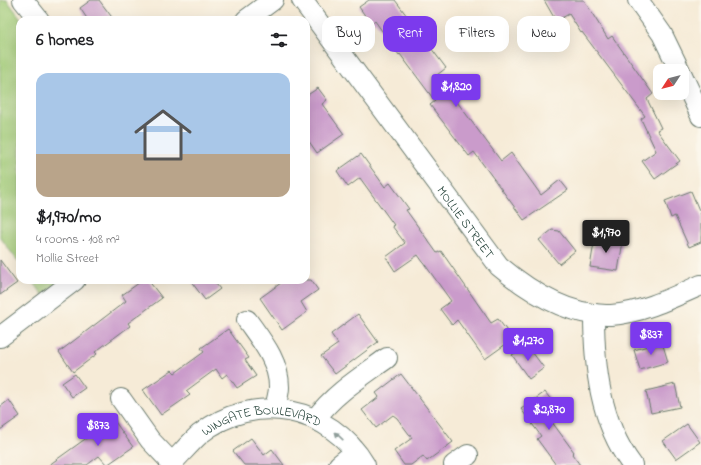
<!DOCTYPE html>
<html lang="en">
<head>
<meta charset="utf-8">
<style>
	body { margin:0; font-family:"Indie Flower",sans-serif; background:#f6f6f6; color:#202124; height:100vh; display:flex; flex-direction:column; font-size:15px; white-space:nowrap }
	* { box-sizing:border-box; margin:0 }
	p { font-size:13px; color:#757577 }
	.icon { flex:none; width:22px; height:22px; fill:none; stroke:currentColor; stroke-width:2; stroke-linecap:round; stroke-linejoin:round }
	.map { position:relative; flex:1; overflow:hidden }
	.sheet { position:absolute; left:16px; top:16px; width:294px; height:268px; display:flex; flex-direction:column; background:#fff; border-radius:12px; box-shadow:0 4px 16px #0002 }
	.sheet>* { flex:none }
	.hud { position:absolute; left:322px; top:16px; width:319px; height:36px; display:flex; gap:8px }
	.needle { width:26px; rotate:234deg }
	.controls { position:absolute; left:653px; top:64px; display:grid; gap:8px }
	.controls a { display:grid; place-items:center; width:36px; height:36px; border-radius:8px; background:#fff; box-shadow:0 4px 16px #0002; font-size:20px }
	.price { position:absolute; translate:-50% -34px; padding:0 9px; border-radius:4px; background:#7c3aed; color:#fff; font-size:13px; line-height:26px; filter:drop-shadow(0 1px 2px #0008) }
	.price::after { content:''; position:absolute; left:50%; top:24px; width:12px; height:9px; margin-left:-6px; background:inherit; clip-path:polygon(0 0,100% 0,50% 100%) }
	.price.current { background:#222; color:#fff }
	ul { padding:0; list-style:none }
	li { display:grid; align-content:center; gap:8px; height:212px; padding:0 20px }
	li span { display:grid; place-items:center; height:124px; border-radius:12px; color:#555 }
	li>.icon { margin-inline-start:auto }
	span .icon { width:72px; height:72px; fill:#fffc; stroke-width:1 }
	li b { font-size:17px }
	h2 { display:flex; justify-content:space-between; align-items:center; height:48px; padding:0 20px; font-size:17px }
	.tag { padding:0 14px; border-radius:12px; background:#fff; box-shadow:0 4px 16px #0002; font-size:14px; line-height:36px }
	.tag.current { background:#7c3aed; color:#fff }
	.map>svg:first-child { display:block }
</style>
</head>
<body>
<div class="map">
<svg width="701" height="465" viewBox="0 0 701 465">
	<rect width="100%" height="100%" fill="#fbf7ec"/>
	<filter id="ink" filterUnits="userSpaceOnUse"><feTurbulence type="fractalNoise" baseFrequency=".025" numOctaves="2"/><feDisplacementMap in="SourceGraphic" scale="8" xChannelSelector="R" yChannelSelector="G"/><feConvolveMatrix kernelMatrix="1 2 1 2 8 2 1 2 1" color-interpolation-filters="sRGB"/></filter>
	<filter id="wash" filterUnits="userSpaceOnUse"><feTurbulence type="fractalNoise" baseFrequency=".012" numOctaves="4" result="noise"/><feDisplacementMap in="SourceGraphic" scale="16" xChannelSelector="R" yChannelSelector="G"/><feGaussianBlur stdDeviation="0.9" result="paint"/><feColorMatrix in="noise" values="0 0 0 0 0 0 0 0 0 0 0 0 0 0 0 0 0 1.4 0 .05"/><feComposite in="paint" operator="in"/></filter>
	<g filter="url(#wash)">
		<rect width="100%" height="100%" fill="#f6ebd7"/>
		<path fill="#a0ca76" stroke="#608455" d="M0,0H7L22,20H20V264L0,237Z
			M32,280H62L43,295Z"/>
		<g id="blocks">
			<path fill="#ca9bcb" d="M91,0H99L114,20H88L80,8Z
				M369,0H395L446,68L437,75L501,161L511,153L541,195L560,180L568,190L524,220L474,152L469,156L430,105L435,101L400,54L399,55L375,21L371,24L359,7Z
				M544,0H584L608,39L612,36L653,94L647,99L661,128L657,130L680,161L655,179L642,161L656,151L641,119L645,116L582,32L581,33L569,14L556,21Z
				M318,88L327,100L322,104L344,134L317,153L306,137V96Z
				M361,154L385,187L390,183L409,209L406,210L437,253L441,251L491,323L498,319L513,339L485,359L457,320L452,325L440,309L451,301L418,255L395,271L386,257L405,243L392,226L394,225L360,178L348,187L337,171Z
				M691,191L701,215V242L689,247L675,216L671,218L665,201Z
				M552,230L559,231L575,251L559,264L539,240Z
				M595,237L623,241L618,271L590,267Z
				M0,260L17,283L0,295Z
				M143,280H148L162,298L128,323L130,326L95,352L97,354L73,372L59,352L126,301L122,295Z
				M190,280H213L220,289L205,300Z
				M285,280H311L318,290L301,302L307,312L282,330L260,298Z
				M358,314L378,342L335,374L321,356L338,344L331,334Z
				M228,329L249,358L245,360L256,376L237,388L227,374L222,378L216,369L186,391L190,395L161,415L143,390L172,370L175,373L204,352L201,348Z
				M662,342L668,362L640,370L634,350Z
				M527,345L544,368L529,379L512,355Z
				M75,374L85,388L72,397L62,383Z
				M401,374L453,442L427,461L423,456L411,465H404L394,451L412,438L397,418L393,415L376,428L362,410L379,397L376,393Z
				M675,384L680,407L651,413L646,391Z
				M545,392L559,410L549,418L574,452L572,454L580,465H556L537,439L541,436L521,409Z
				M9,400L20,416L0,430V407Z
				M113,419L133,447L107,465L99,456L87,465H49Z
				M687,424L700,442L676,459L663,441Z
				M251,438L264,455L272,449L284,465H244L233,451Z"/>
		</g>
	</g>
	<g filter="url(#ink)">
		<use href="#blocks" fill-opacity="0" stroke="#6a7a6d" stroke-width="1"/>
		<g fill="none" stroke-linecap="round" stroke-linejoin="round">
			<g stroke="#6a7a6d" stroke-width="22">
				<g id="minor">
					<path d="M23,0L39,20"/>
					<path id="s1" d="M302,0L499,266C530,292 569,317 611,315C641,313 674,297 701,285"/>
					<path d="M638,0L662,34L680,71"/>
					<path d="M246,20L273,0"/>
					<path d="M682,75L701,116"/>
					<path d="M594,314C594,367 600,422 632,465"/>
					<path d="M247,320C261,340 279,361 279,387C279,394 276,402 275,409"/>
					<path d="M0,337L75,280"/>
					<path d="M121,399L150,440L172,463"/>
					<path d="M316,418C335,393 361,377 387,358"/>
					<path id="s2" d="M170,465C180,455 190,443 200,434C254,391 330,406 365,465"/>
					<path d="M339,465L355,452"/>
					<path d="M454,465L468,455"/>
				</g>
			</g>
			<use href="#minor" stroke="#fff" stroke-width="20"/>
		</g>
		<defs><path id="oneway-solid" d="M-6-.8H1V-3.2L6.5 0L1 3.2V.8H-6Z"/></defs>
		<use fill="#8f9e9a" href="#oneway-solid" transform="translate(339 436) rotate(-136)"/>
	</g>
	<g text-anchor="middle" stroke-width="4" stroke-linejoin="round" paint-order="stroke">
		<g font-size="13" fill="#1f3d34" stroke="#fbf7ec">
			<text dy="5" stroke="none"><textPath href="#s1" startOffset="276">MOLLIE STREET</textPath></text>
			<text dy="5" stroke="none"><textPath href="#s2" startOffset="109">WINGATE BOULEVARD</textPath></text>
		</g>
	</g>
</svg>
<div class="controls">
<a><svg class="needle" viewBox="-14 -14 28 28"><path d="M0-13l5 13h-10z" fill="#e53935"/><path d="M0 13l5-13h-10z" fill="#757577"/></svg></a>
</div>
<b class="price" style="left:456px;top:108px">$1,820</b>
<b class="price current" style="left:606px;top:254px">$1,970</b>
<b class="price" style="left:651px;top:356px">$837</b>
<b class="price" style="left:528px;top:362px">$1,270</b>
<b class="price" style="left:549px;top:431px">$2,870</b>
<b class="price" style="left:98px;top:447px">$873</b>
<div class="hud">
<a class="tag">Buy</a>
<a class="tag current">Rent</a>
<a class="tag">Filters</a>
<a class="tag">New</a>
</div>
<section class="sheet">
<h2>6 homes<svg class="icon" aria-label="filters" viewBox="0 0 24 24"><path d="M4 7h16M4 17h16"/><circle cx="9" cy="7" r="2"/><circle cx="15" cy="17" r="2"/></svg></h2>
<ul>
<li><span style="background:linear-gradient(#a9c7e8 65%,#b9a48a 0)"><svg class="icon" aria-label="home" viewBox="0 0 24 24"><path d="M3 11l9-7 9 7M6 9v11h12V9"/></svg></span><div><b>$1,970/mo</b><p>4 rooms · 108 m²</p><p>Mollie Street</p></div></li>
</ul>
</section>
</div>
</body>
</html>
